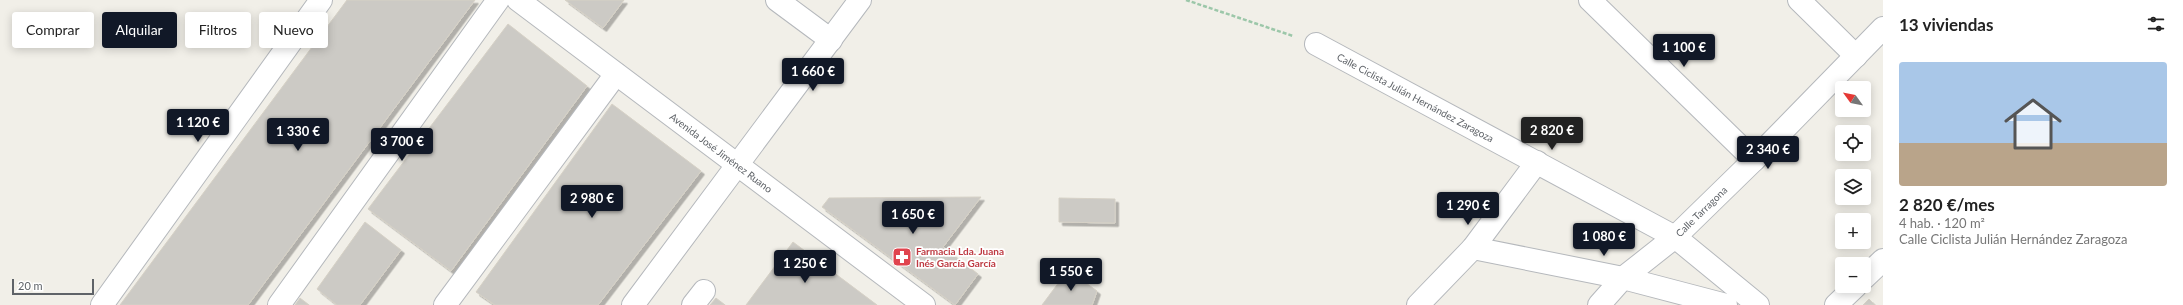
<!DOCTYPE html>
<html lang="es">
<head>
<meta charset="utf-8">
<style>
	body { margin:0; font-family:Lato,sans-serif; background:#f6f6f6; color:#222; height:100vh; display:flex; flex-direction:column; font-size:15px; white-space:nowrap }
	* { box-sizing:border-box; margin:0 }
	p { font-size:13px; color:#767676 }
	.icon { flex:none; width:22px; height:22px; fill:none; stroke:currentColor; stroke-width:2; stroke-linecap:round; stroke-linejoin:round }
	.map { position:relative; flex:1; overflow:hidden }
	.details { display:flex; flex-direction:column; background:#fff; width:300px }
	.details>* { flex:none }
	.hud { position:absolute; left:12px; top:12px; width:380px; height:36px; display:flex; gap:8px }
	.needle { width:26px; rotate:303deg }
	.controls { position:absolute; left:1835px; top:81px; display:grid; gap:8px }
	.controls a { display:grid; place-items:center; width:36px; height:36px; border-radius:4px; background:#fff; box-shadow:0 2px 10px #0003; font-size:20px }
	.scale { position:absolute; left:12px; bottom:10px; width:82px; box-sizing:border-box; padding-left:4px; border:2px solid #5f6368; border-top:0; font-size:11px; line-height:14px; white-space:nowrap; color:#5f6368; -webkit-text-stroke:3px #fff; paint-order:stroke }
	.price { position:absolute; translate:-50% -34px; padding:0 9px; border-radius:4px; background:#111827; color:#fff; font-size:13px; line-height:26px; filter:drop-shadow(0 1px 2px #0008) }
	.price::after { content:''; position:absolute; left:50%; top:24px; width:12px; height:9px; margin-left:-6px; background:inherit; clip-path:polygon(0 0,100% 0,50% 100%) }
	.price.on { background:#222; color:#fff }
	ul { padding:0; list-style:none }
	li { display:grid; align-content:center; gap:8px; height:212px; padding:0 16px }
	li span { display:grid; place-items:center; height:124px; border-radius:4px; color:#555 }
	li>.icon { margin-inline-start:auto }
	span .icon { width:72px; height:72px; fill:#fffc; stroke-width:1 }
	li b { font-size:17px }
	h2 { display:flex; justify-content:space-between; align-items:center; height:48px; padding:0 16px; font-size:17px }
	.tag { padding:0 14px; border-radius:4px; background:#fff; box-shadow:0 2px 10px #0003; font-size:14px; line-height:36px }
	.tag.on { background:#111827; color:#fff }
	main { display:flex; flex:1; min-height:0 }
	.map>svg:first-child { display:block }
</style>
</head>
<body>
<main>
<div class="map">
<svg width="1883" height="305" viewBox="0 0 1883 305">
	<defs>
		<filter id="shadow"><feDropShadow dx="3.5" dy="3.5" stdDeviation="0" flood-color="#0004"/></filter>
	</defs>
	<rect width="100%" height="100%" fill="#f1efe8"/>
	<path fill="#cccac5" stroke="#d6d1c6" filter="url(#shadow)" d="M347,0H475L248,305H120Z
		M565,0H624L603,28Z
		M508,24L587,86L451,271L368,209Z
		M612,104L701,171L598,305H495L476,292Z
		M981,197L943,247L978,274L955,305L822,207L829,198Z
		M1059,198L1115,199V223L1059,222Z
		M365,222L401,250L360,305H337L317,289Z
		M793,242L877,305H746Z
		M1068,270L1097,291L1092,305H1042Z
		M300,298L309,305H295Z
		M716,298L725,305H710Z
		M1869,299L1875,305H1863Z"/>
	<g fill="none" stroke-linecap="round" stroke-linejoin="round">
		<g stroke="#b5b8bc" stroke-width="24">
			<g id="minor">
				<path id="s1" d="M518,0L924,305"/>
				<path d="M777,0L831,40"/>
				<path d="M1590,0L1754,160"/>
				<path d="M1799,0L1856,56"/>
				<path id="s2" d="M1316,44L1675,237L1758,305"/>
				<path d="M1473,248L1623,278L1726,305"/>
				<path d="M1864,278L1883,260"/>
				<path d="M102,305L321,0"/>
				<path d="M279,305L498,0"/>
				<path d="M445,305L616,74"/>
				<path d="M633,305L860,0"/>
				<path d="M693,305L704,291"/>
				<path d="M1418,305L1473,248L1537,162"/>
				<path id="s3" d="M1599,305L1623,278L1675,237L1754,160L1883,28"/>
				<path d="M1836,305L1856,286"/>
			</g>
		</g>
		<path stroke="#9cc7a9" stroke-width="2.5" stroke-dasharray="4 2" stroke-linecap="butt" d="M1186,0L1293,36"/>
		<use href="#minor" stroke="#fff" stroke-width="22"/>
	</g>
	<defs>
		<g id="pharmacy-square" transform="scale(1)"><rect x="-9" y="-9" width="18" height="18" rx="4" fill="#e0444e" stroke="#fff"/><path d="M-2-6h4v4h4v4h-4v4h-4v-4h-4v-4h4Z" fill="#fff"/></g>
	</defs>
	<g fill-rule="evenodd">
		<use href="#pharmacy-square" x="902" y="257"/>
	</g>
	<g text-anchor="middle" stroke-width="3.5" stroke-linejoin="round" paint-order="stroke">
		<g font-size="10" fill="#5f6368" stroke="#fff">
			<text dy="4" stroke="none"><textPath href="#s2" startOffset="113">Calle Ciclista Julián Hernández Zaragoza</textPath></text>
			<text dy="4" stroke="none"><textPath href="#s1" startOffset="254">Avenida José Jiménez Ruano</textPath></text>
			<text dy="4" stroke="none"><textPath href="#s3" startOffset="139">Calle Tarragona</textPath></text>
		</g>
		<g font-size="10" font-weight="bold" fill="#be3a42" stroke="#fff" text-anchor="start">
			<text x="916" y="255">Farmacia Lda. Juana<tspan x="916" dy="12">Inés García García</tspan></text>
		</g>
	</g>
</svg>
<div class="controls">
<a><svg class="needle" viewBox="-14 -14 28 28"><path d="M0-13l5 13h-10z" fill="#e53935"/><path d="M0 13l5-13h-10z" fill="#767676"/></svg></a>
<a><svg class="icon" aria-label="locate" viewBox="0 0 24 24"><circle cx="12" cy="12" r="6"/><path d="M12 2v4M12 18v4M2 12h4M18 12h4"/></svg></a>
<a><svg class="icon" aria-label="layers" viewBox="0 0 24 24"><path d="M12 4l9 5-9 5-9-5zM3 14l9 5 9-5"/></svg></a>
<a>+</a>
<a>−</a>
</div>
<div class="scale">20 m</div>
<b class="price" style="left:1684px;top:68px">1 100 €</b>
<b class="price" style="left:813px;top:92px">1 660 €</b>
<b class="price" style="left:198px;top:143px">1 120 €</b>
<b class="price on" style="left:1552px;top:151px">2 820 €</b>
<b class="price" style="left:298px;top:152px">1 330 €</b>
<b class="price" style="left:402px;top:162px">3 700 €</b>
<b class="price" style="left:1768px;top:170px">2 340 €</b>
<b class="price" style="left:592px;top:219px">2 980 €</b>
<b class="price" style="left:1468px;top:226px">1 290 €</b>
<b class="price" style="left:913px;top:235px">1 650 €</b>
<b class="price" style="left:1604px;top:257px">1 080 €</b>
<b class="price" style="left:805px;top:284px">1 250 €</b>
<b class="price" style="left:1071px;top:292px">1 550 €</b>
<div class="hud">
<a class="tag">Comprar</a>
<a class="tag on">Alquilar</a>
<a class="tag">Filtros</a>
<a class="tag">Nuevo</a>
</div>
</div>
<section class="details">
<h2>13 viviendas<svg class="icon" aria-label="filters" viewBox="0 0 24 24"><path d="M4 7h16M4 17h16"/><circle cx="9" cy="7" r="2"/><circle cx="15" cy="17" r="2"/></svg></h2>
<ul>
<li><span style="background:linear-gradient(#a9c7e8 65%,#b9a48a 0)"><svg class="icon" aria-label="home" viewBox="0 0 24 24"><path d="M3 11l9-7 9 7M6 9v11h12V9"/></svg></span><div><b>2 820 €/mes</b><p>4 hab. · 120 m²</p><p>Calle Ciclista Julián Hernández Zaragoza</p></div></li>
</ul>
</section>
</main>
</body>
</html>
